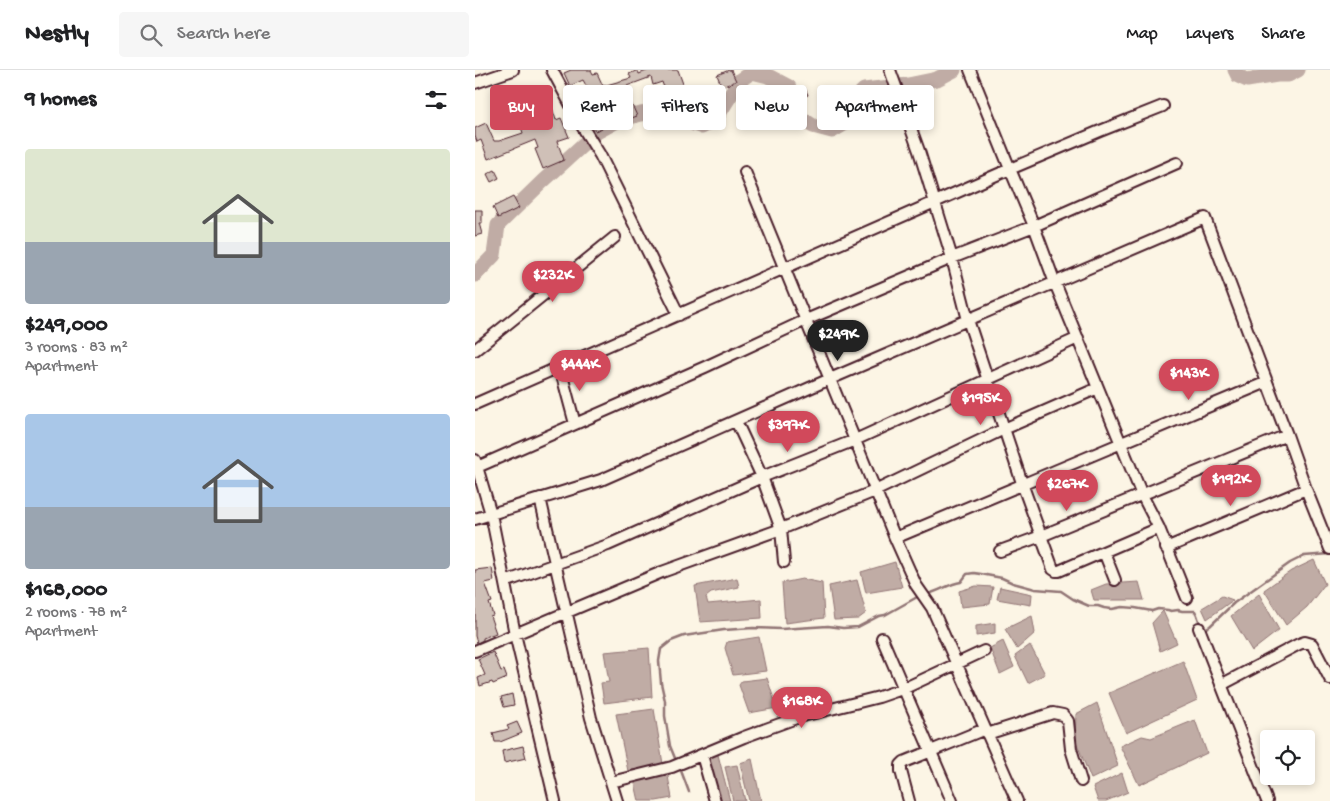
<!DOCTYPE html>
<html lang="en">
<head>
<meta charset="utf-8">
<style>
	body { margin:0; font-family:"Gochi Hand",sans-serif; background:#f6f6f6; color:#202124; height:100vh; display:flex; flex-direction:column; font-size:19px; white-space:nowrap }
	* { box-sizing:border-box; margin:0 }
	p { font-size:16px; color:#757577 }
	.icon { flex:none; width:28px; height:28px; fill:none; stroke:currentColor; stroke-width:2; stroke-linecap:round; stroke-linejoin:round }
	.map { position:relative; flex:1; overflow:hidden }
	.side { display:flex; flex-direction:column; background:#fff; width:475px }
	.side>* { flex:none }
	.hud { position:absolute; left:15px; top:15px; width:475px; height:45px; display:flex; gap:10px }
	.tools { position:absolute; left:785px; top:660px; display:grid; gap:10px }
	.tools a { display:grid; place-items:center; width:55px; height:55px; border-radius:5px; background:#fff; box-shadow:0 2px 8px #0003; font-size:25px }
	.price { position:absolute; translate:-50% -42px; padding:0 11px; border-radius:18px; background:#d1495b; color:#fff; font-size:16px; line-height:32px; filter:drop-shadow(0 1px 2px #0008) }
	.price::after { content:''; position:absolute; left:50%; top:30px; width:15px; height:11px; margin-left:-8px; background:inherit; clip-path:polygon(0 0,100% 0,50% 100%) }
	.price.on { background:#222; color:#fff }
	ul { padding:0; list-style:none }
	li { display:grid; align-content:center; gap:10px; height:265px; padding:0 25px }
	li span { display:grid; place-items:center; height:155px; border-radius:5px; color:#555 }
	li>.icon { margin-inline-start:auto }
	span .icon { width:90px; height:90px; fill:#fffc; stroke-width:1 }
	li b { font-size:21px }
	h2 { display:flex; justify-content:space-between; align-items:center; height:60px; padding:0 25px; font-size:21px }
	.chip { padding:0 18px; border-radius:5px; background:#fff; box-shadow:0 2px 8px #0003; font-size:18px; line-height:45px }
	.chip.on { background:#d1495b; color:#fff }
	header { display:flex; align-items:center; gap:30px; box-sizing:border-box; height:70px; padding:0 25px; background:#fff; border-bottom:1px solid #e0e0e0 }
	header strong { font-size:24px }
	nav { display:flex; gap:28px; margin-inline-start:auto; font-size:18px }
	.search { width:350px; height:45px; background:#f6f6f6; display:flex; align-items:center; gap:12px; box-sizing:border-box; padding:0 18px; border-radius:5px; color:#757577; font-size:19px }
	main { display:flex; flex:1; min-height:0 }
	.map>svg:first-child { display:block }
</style>
</head>
<body>
<header>
<strong>Nestly</strong>
<div class="search"><svg class="icon" aria-label="search" viewBox="0 0 24 24"><circle cx="10" cy="10" r="6"/><path d="M15 15l6 6"/></svg>Search here</div>
<nav><a>Map</a><a>Layers</a><a>Share</a></nav>
</header>
<main>
<section class="side">
<h2>9 homes<svg class="icon" aria-label="filters" viewBox="0 0 24 24"><path d="M4 7h16M4 17h16"/><circle cx="9" cy="7" r="2"/><circle cx="15" cy="17" r="2"/></svg></h2>
<ul>
<li><span style="background:linear-gradient(#dfe7d0 60%,#9aa5b1 0)"><svg class="icon" aria-label="home" viewBox="0 0 24 24"><path d="M3 11l9-7 9 7M6 9v11h12V9"/></svg></span><div><b>$249,000</b><p>3 rooms · 83 m²</p><p>Apartment</p></div></li>
<li><span style="background:linear-gradient(#a9c7e8 60%,#9aa5b1 0)"><svg class="icon" aria-label="home" viewBox="0 0 24 24"><path d="M3 11l9-7 9 7M6 9v11h12V9"/></svg></span><div><b>$168,000</b><p>2 rooms · 78 m²</p><p>Apartment</p></div></li>
</ul>
</section>
<div class="map">
<svg width="855" height="731" viewBox="0 0 855 731">
	<rect width="100%" height="100%" fill="#fcf5e5"/>
	<filter id="ink" filterUnits="userSpaceOnUse"><feTurbulence type="fractalNoise" baseFrequency=".02" numOctaves="2"/><feDisplacementMap in="SourceGraphic" scale="10" xChannelSelector="R" yChannelSelector="G"/><feConvolveMatrix kernelMatrix="1 2 1 2 8 2 1 2 1" color-interpolation-filters="sRGB"/></filter>
	<g filter="url(#ink)">
		<path fill="#c0aca5" stroke="#917474" d="M839,490L850,514L832,537L811,555L789,520L816,501Z
			M420,492L427,517L391,523L386,502Z
			M262,508L264,517L236,523L231,527L233,534L286,529L287,548L225,552L220,516Z
			M327,509L347,513L349,548L310,553L307,513Z
			M382,510L391,543L383,549L359,550L354,516Z
			M664,512L669,530H619L616,520L631,514Z
			M501,516L518,517L515,534L486,537L484,521Z
			M525,517L557,524L556,535L522,529Z
			M784,524L804,560L777,581L756,546Z
			M747,526L758,530L732,549L727,538Z
			M688,541L702,573L685,581L677,553Z
			M557,546L560,563L542,579L530,559Z
			M520,553V563L501,566V556Z
			M284,567L291,601L258,605L250,578L252,572Z
			M528,571L539,597L525,604L515,578Z
			M555,575L570,604L553,613L540,586Z
			M174,578L177,627L129,633L126,613L134,612L129,582Z
			M708,591L722,630L651,663L634,623Z
			M292,608L302,638L274,643L264,615L267,611Z
			M622,633L643,696L616,709L600,669L601,644Z
			M179,639L188,694L153,701L141,644Z
			M720,650L732,683L664,715L645,676L667,666L676,668Z
			M242,681L255,731H242L231,684Z
			M277,689L286,731H274L265,693Z
			M262,695L270,731H258L250,697Z
			M192,701L197,728L181,731H164L159,709Z
			M647,703L653,722L631,731H623L618,717Z"/>
		<g fill="none" stroke-linecap="round" stroke-linejoin="round">
			<path stroke="#917474" stroke-width="2.5" d="M452,524C464,522 473,514 486,512L492,504L499,503L506,504L527,508L538,513L560,519L586,521L598,529L614,536H623L629,538L637,539L647,537L660,538L677,541L683,539L693,540L696,541L703,540L707,541H720C724,547 723,553 728,558H731L735,556L759,533L815,493L829,486L855,484
				M202,693L195,676L190,646V631L186,613L184,591L186,579L196,571L209,566L249,560L278,558L306,559L353,556L368,558L383,557L404,546L410,545L444,526
				M205,698L214,722"/>
			<path stroke="#c0aca5" stroke-width="15" d="M760,0L763,6L772,10L802,5H813L823,0
				M0,205L19,185L23,155L67,112L122,62L144,50L166,44L188,40L206,44L219,54L227,57L240,50L265,10L277,2L293,6L314,17L319,28V38L326,48L338,56L357,61L369,54L375,33L389,20L433,15L462,9L479,0"/>
		</g>
		<path fill="#cfc0b7" stroke="#4a1f2b" d="M96,0H116L118,4L122,3L128,16L156,8L154,4L163,0L164,4L174,0H203L213,28L195,35L187,12L178,15L176,7L149,17L162,46L154,49L152,45L131,54L132,56L120,61L116,52L148,37L141,22L131,25L130,22L118,28L108,10L95,16L89,3Z
			M254,0H256L261,11L247,17L242,5Z
			M330,18L333,25L326,28L323,21Z
			M75,31L81,50L86,48L94,67L82,71L89,90L68,99L60,79L63,78L60,70L13,89L6,70L2,72L0,66V58L11,53L19,71H24L48,63L41,42Z
			M20,100L24,108L16,112L12,104Z
			M38,127L44,138L23,148L18,137Z
			M0,140H7V153H4L7,164L0,166Z
			M17,498L19,511L10,513L17,532L14,533L18,545L15,546L21,563L8,568V570L2,573L0,566V500Z
			M18,582L26,601L29,600L32,608L18,614L17,612L5,616L3,608L10,605L3,589Z
			M37,624L39,635L29,637L26,627Z
			M42,652L47,663L25,672H20L18,663L34,659L32,656Z
			M48,676L51,688L29,693L27,681Z"/>
		<g fill="none" stroke-linecap="round" stroke-linejoin="round">
			<g stroke="#4a1f2b" stroke-width="14">
				<path id="minor" d="M77,0L107,56L125,85L204,245
					M415,0L444,81L477,188L493,250L549,419L578,499L581,501H584L684,458
					M495,0L535,99L559,156L580,213L667,425L684,458L712,528
					M0,13L38,0
					M270,102L420,468L441,515L457,538L542,731
					M0,280L140,167
					M85,298L100,354
					M0,334L535,99L625,61L688,36
					M261,351L287,407L306,459L309,492
					M0,390L16,444L40,564L80,731
					M0,398L230,297L331,250L477,188L559,156L702,93
					M65,428L116,648L142,731
					M0,449L126,410L355,309L730,148L812,365L831,419L855,479
					M420,468L792,312
					M691,478L831,419
					M525,481L566,466L812,365
					M629,482L640,510
					M30,512L133,475L287,407L380,370L603,268
					M724,558L792,731
					M407,568L477,731
					M0,581L187,502L306,459L400,421L529,359L623,318
					M746,615L824,574L830,572L837,574L855,609
					M512,664L578,643L588,645L593,651L596,679L606,711
					M227,685L240,731
					M136,712L197,697L269,667L324,647L404,627L430,618L509,581
					M434,731L426,701V695L429,692L510,659"/>
			</g>
			<use href="#minor" stroke="#fcf5e5" stroke-width="10"/>
		</g>
	</g>
</svg>
<div class="tools">
<a><svg class="icon" aria-label="locate" viewBox="0 0 24 24"><circle cx="12" cy="12" r="6"/><path d="M12 2v4M12 18v4M2 12h4M18 12h4"/></svg></a>
</div>
<b class="price" style="left:78px;top:233px">$232K</b>
<b class="price on" style="left:363px;top:292px">$249K</b>
<b class="price" style="left:105px;top:322px">$444K</b>
<b class="price" style="left:714px;top:331px">$143K</b>
<b class="price" style="left:506px;top:356px">$195K</b>
<b class="price" style="left:313px;top:383px">$397K</b>
<b class="price" style="left:756px;top:437px">$192K</b>
<b class="price" style="left:592px;top:442px">$267K</b>
<b class="price" style="left:327px;top:659px">$168K</b>
<div class="hud">
<a class="chip on">Buy</a>
<a class="chip">Rent</a>
<a class="chip">Filters</a>
<a class="chip">New</a>
<a class="chip">Apartment</a>
</div>
</div>
</main>
</body>
</html>
